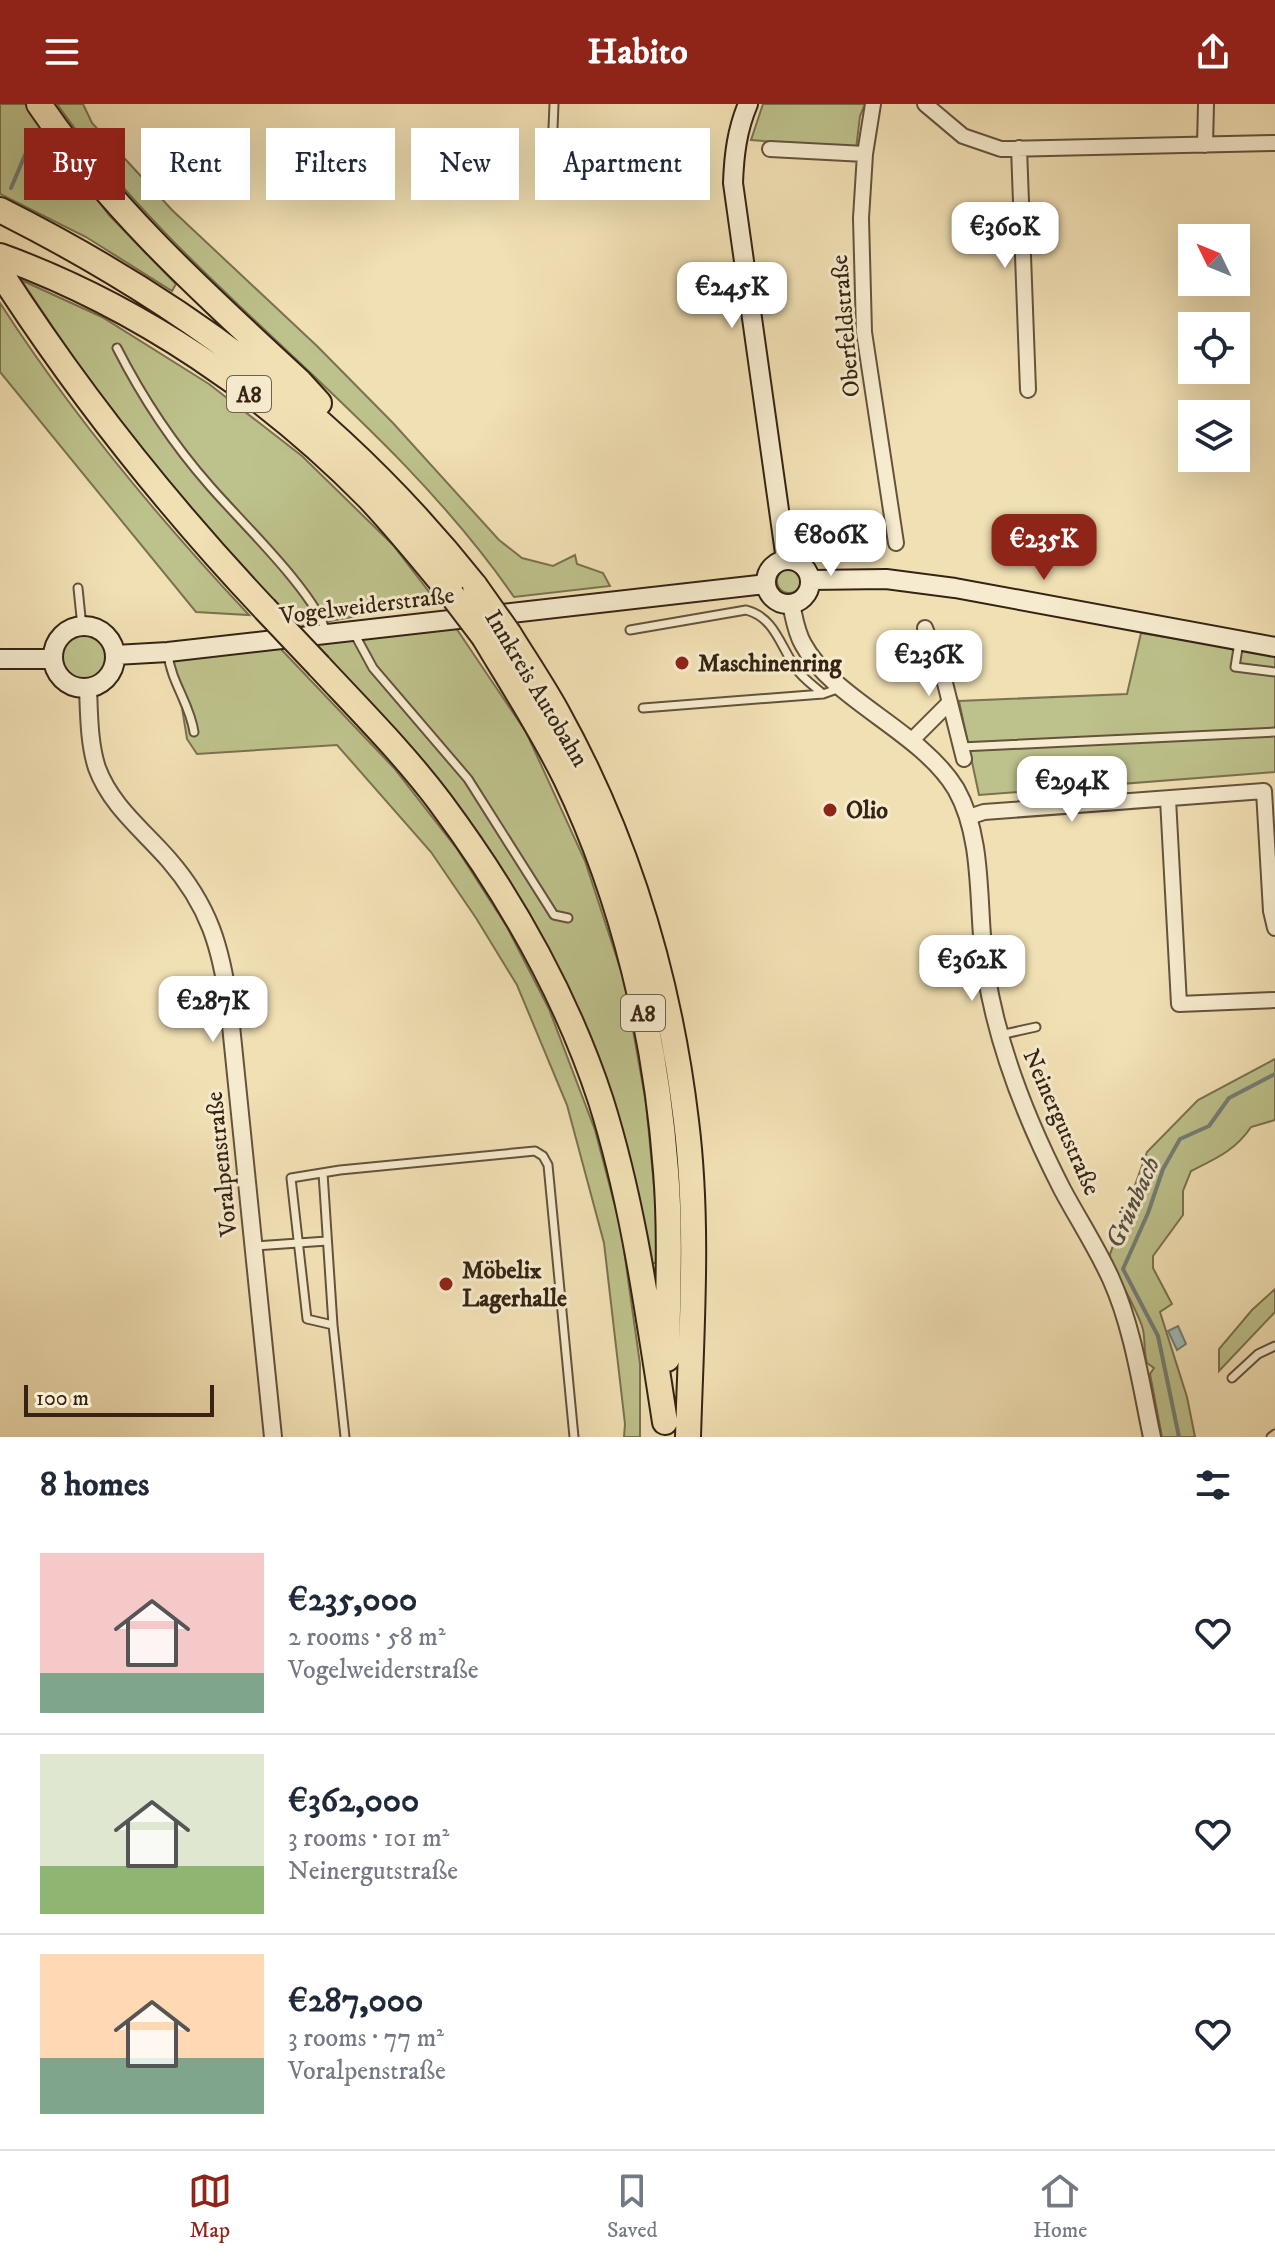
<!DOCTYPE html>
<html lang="en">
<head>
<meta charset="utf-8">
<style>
	body { margin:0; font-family:"IM FELL DW Pica",serif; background:#f6f6f7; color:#1f2937; height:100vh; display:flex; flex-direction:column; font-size:30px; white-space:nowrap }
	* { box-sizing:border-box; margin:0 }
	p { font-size:26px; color:#747a83 }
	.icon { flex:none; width:44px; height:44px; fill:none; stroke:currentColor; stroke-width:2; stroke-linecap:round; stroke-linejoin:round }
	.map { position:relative; height:1333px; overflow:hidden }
	.sheet { display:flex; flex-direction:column; background:#fff; flex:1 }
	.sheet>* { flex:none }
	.banner { position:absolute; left:24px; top:24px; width:800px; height:72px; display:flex; gap:16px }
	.needle { width:52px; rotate:313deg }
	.buttons { position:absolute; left:1178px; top:120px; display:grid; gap:16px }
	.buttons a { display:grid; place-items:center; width:72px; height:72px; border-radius:0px; background:#fff; box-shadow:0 8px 32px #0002; font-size:40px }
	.scale { position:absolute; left:24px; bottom:20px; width:190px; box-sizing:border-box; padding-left:8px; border:4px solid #362314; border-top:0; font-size:22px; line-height:28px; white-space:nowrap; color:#362314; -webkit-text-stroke:6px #f6ebce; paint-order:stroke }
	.price { position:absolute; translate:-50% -68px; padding:0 18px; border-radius:16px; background:#fff; color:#222; font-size:26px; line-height:52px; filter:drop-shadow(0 2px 4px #0008) }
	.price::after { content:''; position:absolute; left:50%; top:48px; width:24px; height:18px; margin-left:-12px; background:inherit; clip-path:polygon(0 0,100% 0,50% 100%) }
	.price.selected { background:#8f2418; color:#fff }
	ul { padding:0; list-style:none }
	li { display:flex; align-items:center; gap:24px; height:200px; padding:0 40px }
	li+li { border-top:2px solid #e0e1e3 }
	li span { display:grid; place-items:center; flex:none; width:224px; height:160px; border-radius:0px; color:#555 }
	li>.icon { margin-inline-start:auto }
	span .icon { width:96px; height:96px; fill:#fffc; stroke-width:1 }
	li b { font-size:34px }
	h2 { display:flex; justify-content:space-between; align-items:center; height:96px; padding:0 40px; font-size:34px }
	.tag { padding:0 28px; border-radius:0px; background:#fff; box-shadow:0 8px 32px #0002; font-size:28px; line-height:72px }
	.tag.selected { background:#8f2418; color:#fff }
	header { display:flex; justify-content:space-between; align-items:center; height:104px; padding:0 40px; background:#8f2418; color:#fff; font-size:36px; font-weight:700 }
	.tabs { display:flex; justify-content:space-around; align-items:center; height:112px; border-top:2px solid #e0e1e3; background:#fff; font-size:22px; color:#747a83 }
	.tabs a { display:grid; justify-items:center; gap:4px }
	.tabs .selected { color:#8f2418 }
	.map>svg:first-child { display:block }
</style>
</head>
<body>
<header><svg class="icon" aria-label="menu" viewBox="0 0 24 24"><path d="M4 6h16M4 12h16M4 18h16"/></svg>Habito<svg class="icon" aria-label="share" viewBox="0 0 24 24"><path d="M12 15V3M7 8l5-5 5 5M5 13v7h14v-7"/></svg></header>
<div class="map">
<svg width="1275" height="1333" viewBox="0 0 1275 1333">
	<rect width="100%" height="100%" fill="#f1e0b4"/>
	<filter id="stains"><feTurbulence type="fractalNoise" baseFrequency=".0025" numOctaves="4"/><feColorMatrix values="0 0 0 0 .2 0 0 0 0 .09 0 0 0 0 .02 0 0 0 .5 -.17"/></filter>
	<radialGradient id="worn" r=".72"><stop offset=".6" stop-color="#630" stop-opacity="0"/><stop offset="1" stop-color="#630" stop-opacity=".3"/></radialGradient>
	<path fill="#bdc18b" stroke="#7a7250" stroke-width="2" d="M0,0H26L109,111L176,180L172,187L86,133L0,90Z
		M57,0H83L92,19L172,106L317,242L393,319L499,436L522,454L553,462L575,451L577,460L603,469L610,482L514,493C386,307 187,185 57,0Z
		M763,0H865L860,12L856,45L751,36Z
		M21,176L102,213L209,280L302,352L393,441L436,497L299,523L198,416L113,312Z
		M0,199C72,311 158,414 249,511L196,508L0,268Z
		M777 477a12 12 0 1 1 24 0a12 12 0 1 1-24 0Z
		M456,524L526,628L585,757L624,876L646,999L656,1103L657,1159H650L628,1054L441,681L316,540Z
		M1141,529L1275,551V668L979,691L959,597L1127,590Z
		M62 554a23 23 0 1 1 46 0a23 23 0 1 1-46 0Z
		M278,542L394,664L457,745L507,823L549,905L595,1026L621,1125L640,1260V1333H624L625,1320L604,1139L567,1001L517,881L476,814L431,748L337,641L197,650L187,635L182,604L164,554Z
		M1275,955V1016L1251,1023C1236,1046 1215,1055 1191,1067L1183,1087V1111L1153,1152V1164L1172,1200L1160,1208L1187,1293L1195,1333H1162L1150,1270L1154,1264L1147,1259C1143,1246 1146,1234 1142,1222C1133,1197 1119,1177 1109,1153L1147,1048L1198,996Z
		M1275,1185V1208L1219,1267V1245L1252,1206Z"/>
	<path fill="#9fbab8" stroke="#757e76" stroke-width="2" d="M1178,1222L1186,1240L1177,1246L1168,1227Z"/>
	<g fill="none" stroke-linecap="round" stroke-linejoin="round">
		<path stroke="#757e76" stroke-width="4" d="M11,84L34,30
			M1179,1333L1158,1232L1123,1165L1148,1109L1163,1065L1180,1035L1209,1022L1229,994L1275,970"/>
		<g stroke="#65523c" stroke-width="11">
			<path id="service" d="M553,24L554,0
				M117,244C142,293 173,340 209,381C237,414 318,491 326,529
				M78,484L82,523
				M630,526L746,506C774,513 780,541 795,563C802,574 814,582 823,590
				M354,529L373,564L468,675L554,811L568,814
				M1239,538L1235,563L1275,568
				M168,550C171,578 190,600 194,628
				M643,604L823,590L840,584
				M961,643L1275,628
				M1000,931L1036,923
				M323,1069L333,1221
				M255,1142L327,1137
				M1232,1274L1258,1250L1275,1242
				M345,1333L333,1221L307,1215L291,1074L340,1066L535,1047L543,1052L548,1061L574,1333
				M1271,1333L1275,1330"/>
		</g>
		<g stroke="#65523c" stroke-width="18">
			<path id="minor" d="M873,0L865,50L861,114L864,228L896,439
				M925,0L963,32L1001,45L1275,39
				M1205,41L1206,0
				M1019,44L1028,286
				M770,45L865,50
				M925,524L943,571L964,655
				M911,637L950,598
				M1168,695L1179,900L1275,896
				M969,713L984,708L1264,687L1271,807L1275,824"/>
		</g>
		<g stroke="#65523c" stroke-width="20">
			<path id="tertiary" d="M791,500C794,513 796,528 803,540C833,596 921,627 956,685C986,738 976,809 986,869C998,944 1027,1017 1062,1085C1078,1115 1097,1144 1111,1175C1133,1224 1141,1281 1152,1333
				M88,584C89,609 89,640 97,664C111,702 143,726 169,756C209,802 221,843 229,902L273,1333"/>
		</g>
		<g stroke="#362314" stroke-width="22">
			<path id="secondary" d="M748,0C737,26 734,51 733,79L786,456
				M766 478a22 22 0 1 1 44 0a22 22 0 1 1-44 0Z
				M810,476L886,475L955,484L1275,543
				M53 553a31 31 0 1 1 62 0a31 31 0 1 1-62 0Z
				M115,551L168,548L766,480
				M0,555H53"/>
		</g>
		<g stroke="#362314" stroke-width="28">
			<path id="motorway" d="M39,0C111,106 206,191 299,277L319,299
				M0,106C187,200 345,318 475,482
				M0,152C138,202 267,290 369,394C398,425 425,458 452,491
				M0,168C78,289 166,400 265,505
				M509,530C525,556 542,581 557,608C627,734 669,874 686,1017C699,1121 691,1228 688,1333
				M484,533C512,580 542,626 566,675C624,796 656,933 666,1067C671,1129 668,1192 667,1255
				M319,562C360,606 404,650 440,698C507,788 566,890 601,997C634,1102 648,1210 665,1318"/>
		</g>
		<use href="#service" stroke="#f6ebce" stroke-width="7"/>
		<use href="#minor" stroke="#f6ebce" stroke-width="14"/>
		<use href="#tertiary" stroke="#f6ebce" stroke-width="16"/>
		<use href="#secondary" stroke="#f6ebce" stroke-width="18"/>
		<use href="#motorway" stroke="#f1e0b4" stroke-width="24"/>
		<g stroke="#362314" stroke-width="28" stroke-linecap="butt">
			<path id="motorway-bridge" d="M475,482L509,530
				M452,491L484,533
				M265,505L319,562"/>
		</g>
		<use href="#motorway-bridge" stroke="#f1e0b4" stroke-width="24"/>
	</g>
	<g fill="#8f2418" stroke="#f6ebce" stroke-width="3">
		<circle cx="682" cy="559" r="8"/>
		<circle cx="830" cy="706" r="8"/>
		<circle cx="446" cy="1180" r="8"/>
	</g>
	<g text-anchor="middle" stroke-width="6" stroke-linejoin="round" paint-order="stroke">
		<g fill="#f6ebce" stroke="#705f4c" stroke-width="2">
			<rect x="227" y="272" width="44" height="36" rx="6"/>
			<rect x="621" y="891" width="44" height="36" rx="6"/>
		</g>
		<g font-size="22" font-weight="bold" fill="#362314">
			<text x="249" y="298">A8</text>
			<text x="643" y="917">A8</text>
		</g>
		<g font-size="24" fill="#362314" stroke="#f6ebce">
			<text transform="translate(845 222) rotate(-95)" y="8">Oberfeldstraße</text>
			<text transform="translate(367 501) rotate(-7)" y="8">Vogelweiderstraße</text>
			<text transform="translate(537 584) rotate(59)" y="8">Innkreis Autobahn</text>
			<text transform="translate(1062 1018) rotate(66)" y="8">Neinergutstraße</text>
			<text transform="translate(221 1060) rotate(-96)" y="8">Voralpenstraße</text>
		</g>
		<g font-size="24" font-weight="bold" fill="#362314" stroke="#f6ebce" text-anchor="start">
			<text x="698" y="567">Maschinenring</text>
			<text x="846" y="714">Olio</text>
			<text x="462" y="1174">Möbelix<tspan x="462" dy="28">Lagerhalle</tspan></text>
		</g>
		<g font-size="26" font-style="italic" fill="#565045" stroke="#f6ebce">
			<text transform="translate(1132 1098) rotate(-66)" y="9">Grünbach</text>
		</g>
	</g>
	<rect width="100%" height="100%" filter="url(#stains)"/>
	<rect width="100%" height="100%" fill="url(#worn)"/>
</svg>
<div class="buttons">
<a><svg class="needle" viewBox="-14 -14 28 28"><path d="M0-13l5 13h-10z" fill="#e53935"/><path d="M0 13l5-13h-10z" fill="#747a83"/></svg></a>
<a><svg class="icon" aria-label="locate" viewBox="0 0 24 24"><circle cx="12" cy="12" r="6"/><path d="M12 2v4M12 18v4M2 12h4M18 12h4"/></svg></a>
<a><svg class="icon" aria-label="layers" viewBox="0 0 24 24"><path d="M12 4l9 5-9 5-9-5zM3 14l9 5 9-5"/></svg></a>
</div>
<div class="scale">100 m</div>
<b class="price" style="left:1005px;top:166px">€360K</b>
<b class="price" style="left:732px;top:226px">€245K</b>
<b class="price" style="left:831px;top:474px">€806K</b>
<b class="price selected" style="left:1044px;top:478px">€235K</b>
<b class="price" style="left:929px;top:594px">€236K</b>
<b class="price" style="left:1072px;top:720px">€294K</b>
<b class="price" style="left:972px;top:899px">€362K</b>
<b class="price" style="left:213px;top:940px">€287K</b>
<div class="banner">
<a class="tag selected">Buy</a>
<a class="tag">Rent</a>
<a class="tag">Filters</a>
<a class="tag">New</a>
<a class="tag">Apartment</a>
</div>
</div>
<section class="sheet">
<h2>8 homes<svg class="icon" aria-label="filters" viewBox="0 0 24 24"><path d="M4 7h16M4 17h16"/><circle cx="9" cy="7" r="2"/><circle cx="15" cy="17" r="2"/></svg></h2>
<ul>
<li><span style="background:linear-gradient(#f6c9c9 75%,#7fa58c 0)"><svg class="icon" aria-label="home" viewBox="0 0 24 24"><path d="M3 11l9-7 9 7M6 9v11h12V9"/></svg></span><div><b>€235,000</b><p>2 rooms · 58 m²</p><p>Vogelweiderstraße</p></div><svg class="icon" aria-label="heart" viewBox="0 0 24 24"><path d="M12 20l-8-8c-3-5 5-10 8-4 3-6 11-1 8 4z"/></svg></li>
<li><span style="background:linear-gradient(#dfe7d0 70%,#8fb573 0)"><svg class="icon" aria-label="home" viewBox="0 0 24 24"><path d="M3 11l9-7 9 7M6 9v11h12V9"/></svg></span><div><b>€362,000</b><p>3 rooms · 101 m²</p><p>Neinergutstraße</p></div><svg class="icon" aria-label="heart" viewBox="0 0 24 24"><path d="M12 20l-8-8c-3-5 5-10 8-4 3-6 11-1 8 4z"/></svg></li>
<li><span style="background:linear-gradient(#ffd9b3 65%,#7fa58c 0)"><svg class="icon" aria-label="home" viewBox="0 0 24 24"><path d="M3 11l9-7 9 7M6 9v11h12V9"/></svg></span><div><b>€287,000</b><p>3 rooms · 77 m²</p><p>Voralpenstraße</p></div><svg class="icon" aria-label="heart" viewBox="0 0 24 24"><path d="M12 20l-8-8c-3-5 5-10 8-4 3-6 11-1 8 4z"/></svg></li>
</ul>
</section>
<nav class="tabs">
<a class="selected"><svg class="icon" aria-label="map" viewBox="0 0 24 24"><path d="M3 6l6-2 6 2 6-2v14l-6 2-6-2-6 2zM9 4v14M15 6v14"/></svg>Map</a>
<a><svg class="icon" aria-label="saved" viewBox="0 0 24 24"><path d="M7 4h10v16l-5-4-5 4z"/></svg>Saved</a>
<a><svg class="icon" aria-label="home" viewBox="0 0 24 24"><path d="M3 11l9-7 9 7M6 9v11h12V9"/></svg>Home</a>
</nav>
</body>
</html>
